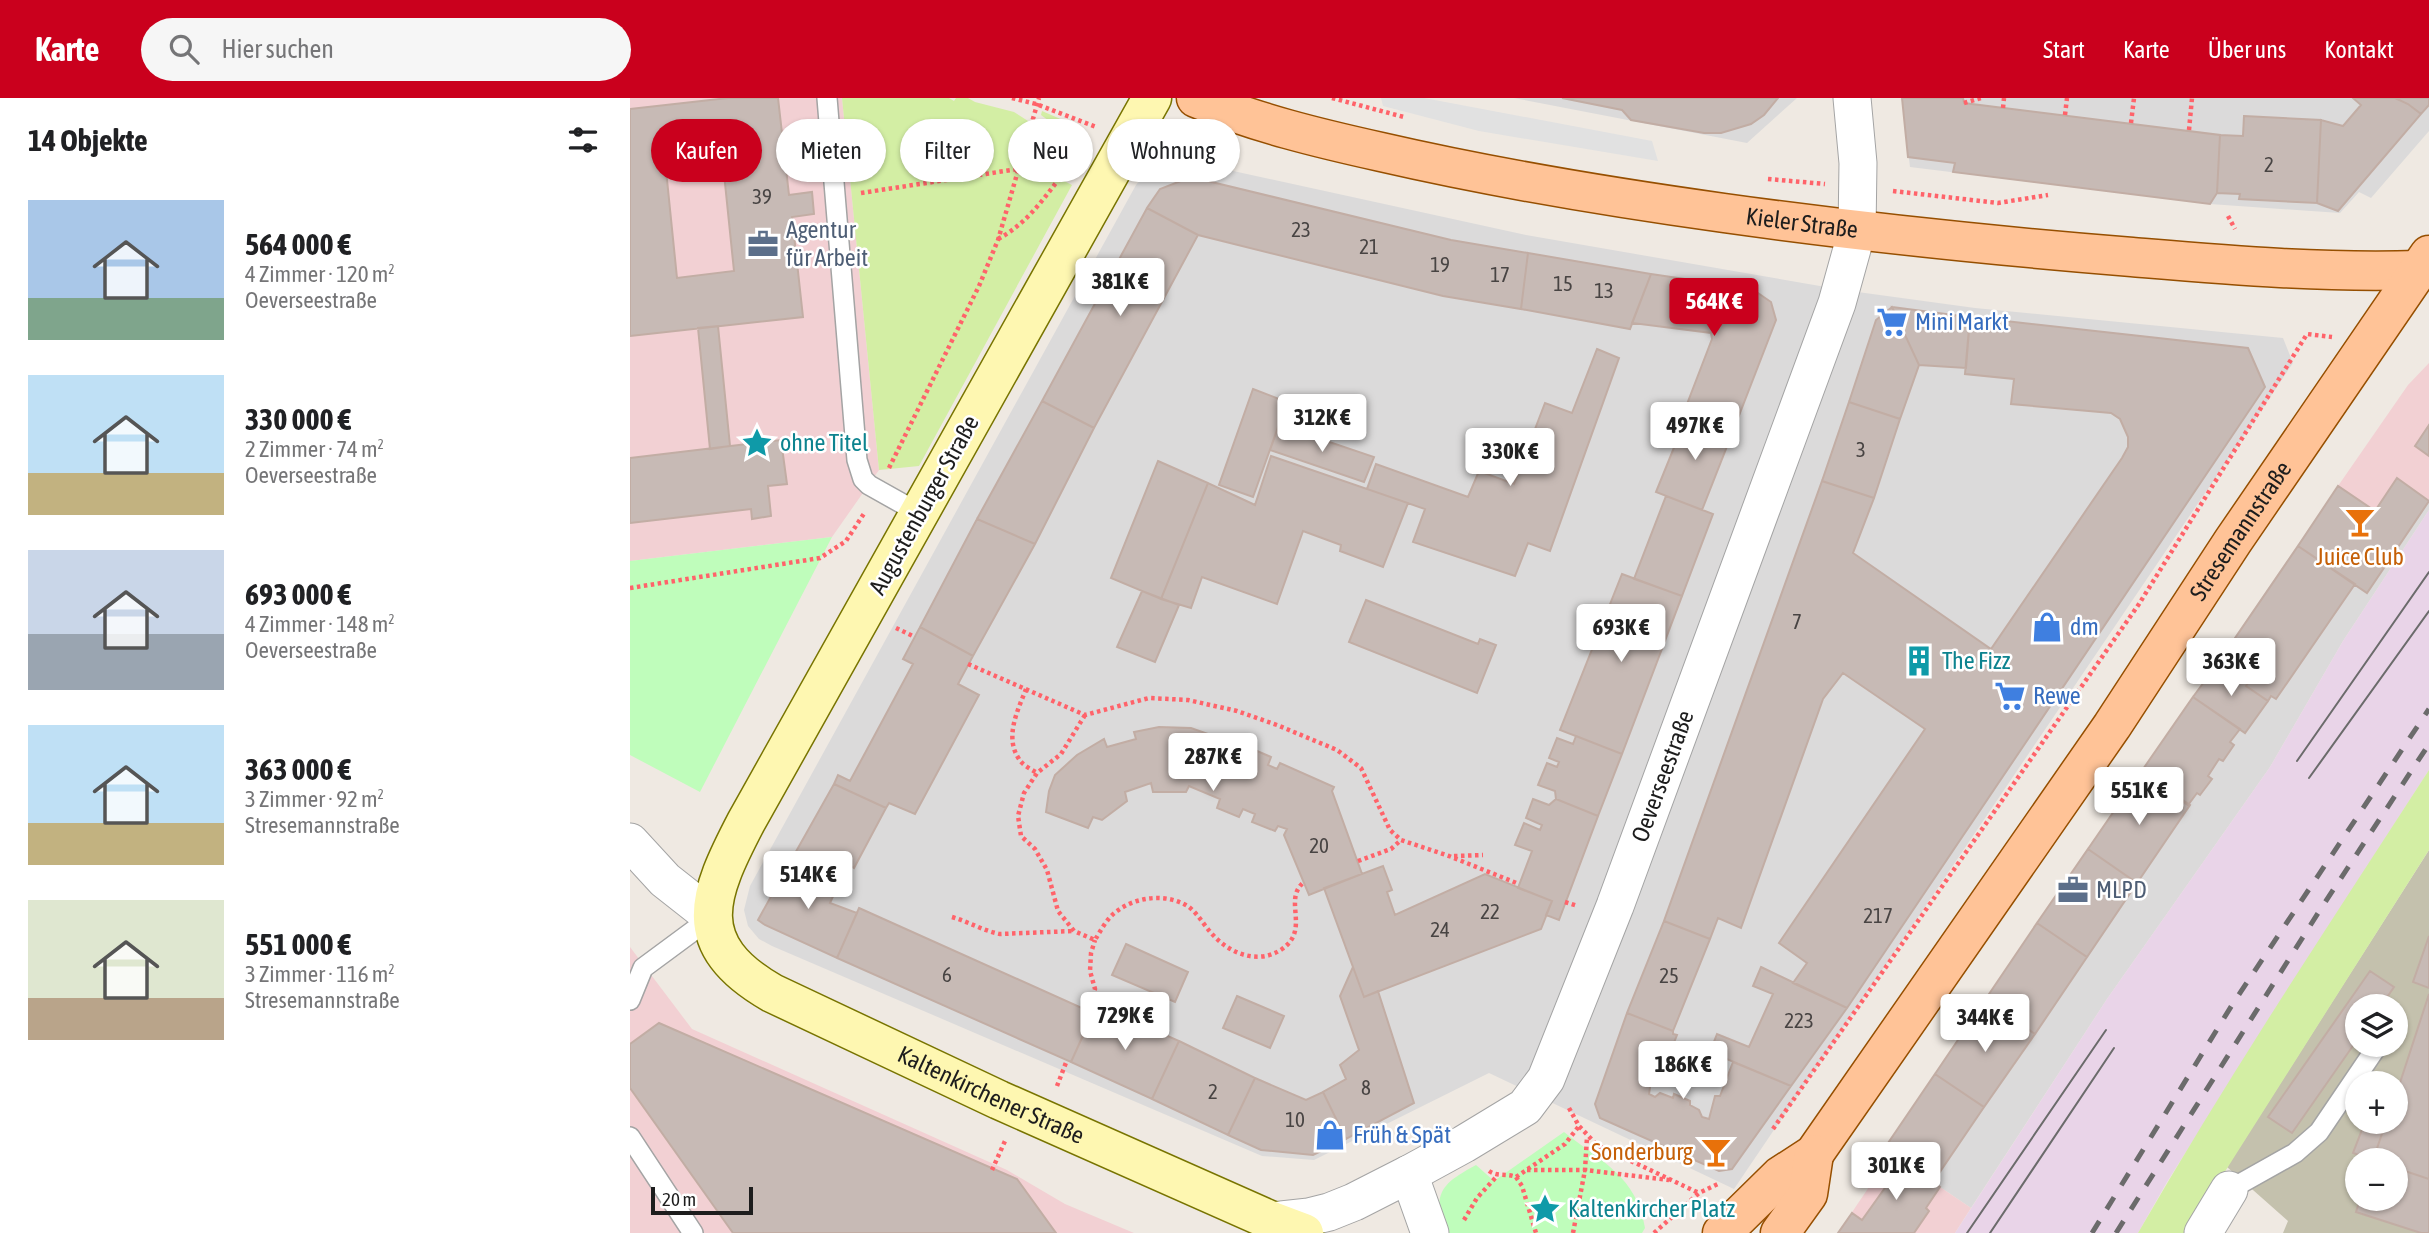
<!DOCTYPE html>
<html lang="de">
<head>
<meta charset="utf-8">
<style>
	body { margin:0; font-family:"Asap Condensed",sans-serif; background:#f6f6f6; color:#202124; height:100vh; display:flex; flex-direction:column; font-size:26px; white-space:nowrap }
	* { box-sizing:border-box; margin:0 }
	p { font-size:23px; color:#757577 }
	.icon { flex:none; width:38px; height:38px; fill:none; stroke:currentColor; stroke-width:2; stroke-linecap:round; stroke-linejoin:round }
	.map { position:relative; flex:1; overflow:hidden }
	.side { display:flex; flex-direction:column; background:#fff; width:630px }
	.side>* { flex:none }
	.guide { position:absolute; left:21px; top:21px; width:665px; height:63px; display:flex; gap:14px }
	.tools { position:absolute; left:1715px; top:896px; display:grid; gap:14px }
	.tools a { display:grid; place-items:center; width:63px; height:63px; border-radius:50%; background:#fff; box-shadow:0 2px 5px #0004; font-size:35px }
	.scale { position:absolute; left:21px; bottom:18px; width:102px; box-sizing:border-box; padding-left:7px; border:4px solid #1d1d1d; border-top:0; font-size:19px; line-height:24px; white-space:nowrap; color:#1d1d1d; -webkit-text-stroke:5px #fff; paint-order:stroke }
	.price { position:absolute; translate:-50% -60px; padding:0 16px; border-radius:7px; background:#fff; color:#222; font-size:23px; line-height:46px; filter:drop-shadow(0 2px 4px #0008) }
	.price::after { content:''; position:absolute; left:50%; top:42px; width:21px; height:16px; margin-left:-10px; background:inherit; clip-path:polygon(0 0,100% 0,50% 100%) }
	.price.active { background:#ca001d; color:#fff }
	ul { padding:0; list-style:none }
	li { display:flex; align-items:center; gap:21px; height:175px; padding:0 28px }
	li span { display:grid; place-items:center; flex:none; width:196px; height:140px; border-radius:0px; color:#555 }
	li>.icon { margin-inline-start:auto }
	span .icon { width:84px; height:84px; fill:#fffc; stroke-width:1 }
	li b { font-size:30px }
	h2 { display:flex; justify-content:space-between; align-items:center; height:84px; padding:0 28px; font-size:30px }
	.pill { padding:0 24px; border-radius:32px; background:#fff; box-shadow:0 2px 5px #0004; font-size:24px; line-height:63px }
	.pill.active { background:#ca001d; color:#fff }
	header { display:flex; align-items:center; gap:42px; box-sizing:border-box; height:98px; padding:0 35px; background:#ca001d; color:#fff }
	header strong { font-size:33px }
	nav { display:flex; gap:38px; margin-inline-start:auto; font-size:24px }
	.search { width:490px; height:63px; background:#f6f6f6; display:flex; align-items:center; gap:18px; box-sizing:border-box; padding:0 24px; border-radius:38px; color:#757577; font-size:26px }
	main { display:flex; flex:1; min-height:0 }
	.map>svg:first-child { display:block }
</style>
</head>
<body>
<header>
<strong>Karte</strong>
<div class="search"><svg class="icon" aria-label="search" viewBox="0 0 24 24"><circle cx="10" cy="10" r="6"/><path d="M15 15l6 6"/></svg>Hier suchen</div>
<nav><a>Start</a><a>Karte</a><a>Über uns</a><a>Kontakt</a></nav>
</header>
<main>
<section class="side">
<h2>14 Objekte<svg class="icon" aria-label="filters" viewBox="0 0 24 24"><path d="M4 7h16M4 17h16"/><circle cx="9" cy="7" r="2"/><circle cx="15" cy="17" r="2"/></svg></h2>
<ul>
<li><span style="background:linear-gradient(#a9c7e8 70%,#7fa58c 0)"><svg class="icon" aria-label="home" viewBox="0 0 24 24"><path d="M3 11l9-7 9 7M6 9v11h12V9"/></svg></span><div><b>564 000 €</b><p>4 Zimmer · 120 m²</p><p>Oeverseestraße</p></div></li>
<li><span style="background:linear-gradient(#bfe0f5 70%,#c2b280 0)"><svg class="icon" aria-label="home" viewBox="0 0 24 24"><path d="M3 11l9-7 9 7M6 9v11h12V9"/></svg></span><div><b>330 000 €</b><p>2 Zimmer · 74 m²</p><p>Oeverseestraße</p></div></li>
<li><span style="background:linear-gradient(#c9d6e8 60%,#9aa5b1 0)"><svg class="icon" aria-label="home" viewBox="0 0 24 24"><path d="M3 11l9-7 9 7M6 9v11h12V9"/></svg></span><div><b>693 000 €</b><p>4 Zimmer · 148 m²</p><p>Oeverseestraße</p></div></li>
<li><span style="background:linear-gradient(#bfe0f5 70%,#c2b280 0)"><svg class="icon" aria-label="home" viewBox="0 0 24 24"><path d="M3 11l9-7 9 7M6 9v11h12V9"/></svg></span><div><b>363 000 €</b><p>3 Zimmer · 92 m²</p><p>Stresemannstraße</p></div></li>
<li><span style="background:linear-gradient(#dfe7d0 70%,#b9a48a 0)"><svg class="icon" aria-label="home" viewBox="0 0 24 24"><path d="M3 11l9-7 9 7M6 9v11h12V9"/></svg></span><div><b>551 000 €</b><p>3 Zimmer · 116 m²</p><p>Stresemannstraße</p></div></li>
</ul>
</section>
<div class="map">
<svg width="1799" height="1135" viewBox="0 0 1799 1135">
	<rect width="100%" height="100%" fill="#efe9e2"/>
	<path fill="#dbdada" d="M884,0H1167L1117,45Z
		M1272,0H1799V33L1741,100L1729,94L1710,115L1580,106L1280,69Z
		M539,59L896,137L1213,192L1345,210L1653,240L1663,265L1104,1091L859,975L684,1062L632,1058L142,848L129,841L118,828L114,812L120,788L506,87L523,67Z
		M1767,380L1799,402V412L1713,543L1640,669L1477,901L1341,1110L1254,1051L1708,388L1744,413Z"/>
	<path fill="#f2d0d3" d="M0,0H212L249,372L202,439L0,463Z
		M1799,265V402L1767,380L1745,413L1708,388L1778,287Z
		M0,849L62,931L377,1072L435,1106L504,1135H0Z
		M1254,1051L1341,1110L1325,1135H1208L1241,1086Z"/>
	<path fill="#e9d4e8" d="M1799,412V672L1670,873L1537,1084L1508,1135H1325L1477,901L1640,669L1713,543Z"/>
	<path fill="#c4c1ad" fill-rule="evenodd" d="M1799,752V1135H1653L1658,1123L1597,1069ZM1727,908H1766V947H1727ZM1727,985H1766V1024H1727ZM1727,1062H1766V1101H1727Z"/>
	<path fill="#d3eea4" d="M212,0H319L324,3L326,0H338L345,4L384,14L412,32L405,35L410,52L423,48L422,57L415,73L442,87L289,368L249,372Z
		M412,13L449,29L454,49L451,68C437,60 439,44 430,32C425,26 417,22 411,17Z
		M1799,672V752L1556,1135H1508C1599,977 1700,825 1799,672Z"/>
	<path fill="#bffdbb" d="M202,439L70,694L0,657V463Z
		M934,1034C972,1064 1007,1079 1015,1130L1012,1135H815C802,1095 811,1086 846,1067L864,1083Z"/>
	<path fill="#e1e1e1" d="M751,0H794L1022,43L1028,63L849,33L753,8Z"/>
	<path fill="#c7bab5" stroke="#c2ada4" stroke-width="2" fill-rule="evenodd" d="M98,0H148L159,97L182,94L184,116L162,119L173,219L0,238V11ZM92,56L104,173L47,180L35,62Z
		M932,0H1148L1134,17L1121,26L1091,35H1074L1001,22L992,12Z
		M1272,0H1333L1334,5L1590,37L1587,95L1580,106L1323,74L1325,65L1278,59Z
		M1723,0H1765L1778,6L1791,16L1708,113L1687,105L1691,22L1713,28L1731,7Z
		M1765,0H1799V7L1791,16L1778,6Z
		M1614,18L1691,22L1687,105L1609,101L1610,96L1587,95L1590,37L1613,38Z
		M561,79L821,142L898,155L891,211L813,198L568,137L517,110L530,91Z
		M517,110L568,137L464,330L412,303Z
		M898,155L1021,176L1000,231L891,211Z
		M1021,176L1122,191L1141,204L1146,222L1103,333L1054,314L1082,241L1081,235L1002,225Z
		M1262,209L1289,267L1270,321L1219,304L1246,222Z
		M1262,209L1340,219L1336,270L1289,267Z
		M1340,219L1618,250L1635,289L1217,910L1163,885L1177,865L1149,845L1295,631L1213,575L1193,601L1111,830L1088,820L1080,841L1034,823L1192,383L1244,400L1223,455L1361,551L1492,360L1498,349V339L1490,321L1481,315L1381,306L1384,281L1335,276Z
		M88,228L100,348L80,351L68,230Z
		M967,251L989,260L920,453L898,445L885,478L783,444L795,411L737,391L746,366L838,399L849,373L884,386L915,305L942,315Z
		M623,291L657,304L623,399L589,387Z
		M412,303L464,330L405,446L347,421Z
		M1219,304L1270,321L1244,400L1192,383Z
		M1058,315L1103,333L1072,412L1026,394Z
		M649,327L744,359L734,384L640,352Z
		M1799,327V358L1785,348Z
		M151,342L157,386L138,388L141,418L122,421L121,411L0,425V360Z
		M641,358L778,405L753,469L710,453L711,447L673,433L647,506L572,479L561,510L531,501L578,385L625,407Z
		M528,363L578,385L531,501L481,480Z
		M1767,380L1799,403L1737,495L1668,448L1708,388L1745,413Z
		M1036,398L1083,416L1052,498L1004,481Z
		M347,421L405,446L343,558L290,529Z
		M1668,448L1725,486L1646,601L1641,598L1638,603L1616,588L1618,585L1588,565Z
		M992,476L1052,498L992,656L930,632Z
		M512,493L549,507L525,564L487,549Z
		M736,502L848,546L850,541L866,547L847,595L719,544Z
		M290,529L343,558L328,586L349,597L285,716L259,705L256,710L204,686L208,677L220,683L283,566L273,561Z
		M1588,565L1618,585L1616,588L1638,603L1615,635L1563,599Z
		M1563,599L1610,631L1600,644L1604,647L1593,663L1589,661L1578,678L1582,681L1570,697L1567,695L1558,707L1511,674Z
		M529,629L561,630L581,637L576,647L591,653L597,640L641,659L638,667L647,671L650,665L704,689L702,693L732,776L679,797L654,737L657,731L648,728L645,733L622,724L625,716L613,711L609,719L587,710L590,701L559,688L556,694H523L521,685L495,694L497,703L472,722L463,719L458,730L416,714L419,693L425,677L447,657L474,641L477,649L506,641L504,634Z
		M946,638L992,656L968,718L926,701L925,693L908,687L917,665L927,669L929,664L919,660L927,640L943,646Z
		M1511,674L1560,707L1507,785L1458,751Z
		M204,686L256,710L224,770L219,767L209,785L159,766Z
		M903,701L919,707L926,701L968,718L929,822L916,817L922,803L888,790L902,753L885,747L894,725L910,732L912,727L896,720Z
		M1458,751L1507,785L1457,859L1407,825Z
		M159,766L209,785L200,805L227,815L207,860L135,827L128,822Z
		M753,768L762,792L757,794L765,817L855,776L922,803L911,831L734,899L694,790Z
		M229,810L463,915L441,964L207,860Z
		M1034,823L1080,841L1043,933L997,915Z
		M1407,825L1457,859L1405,936L1355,902Z
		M1799,838V890L1783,884Z
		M496,846L558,874L545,904L482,877Z
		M723,869L734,899L748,893L784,1005L716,1041L693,994L716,981L710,967L729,952L710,898Z
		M1131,869L1217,910L1161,988L1080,954L1087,936L1119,949L1143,896L1123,888Z
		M1740,873L1764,889L1751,908H1727V942L1662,1035L1638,1019Z
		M1799,896V1081L1766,1070V1062H1743L1756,1024H1766V997Z
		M607,898L654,918L640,950L593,930Z
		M1355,902L1405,936L1354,1009L1305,976Z
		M467,907L549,943L522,1001L441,964Z
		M997,915L1043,933V936L1047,937L1032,975L1034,976L1032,981L1025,984L1021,983L1019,996L1025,999L1030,995L1043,1000L1044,996L1060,1003V1007L1069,1012L1072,1019L1079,1021L1085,998H1090L1103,964L1161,988L1102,1071L1089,1073L970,1020L965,1006Z
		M29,925L387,1081L426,1135H103L0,990V946Z
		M549,943L625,980L598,1037L522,1001Z
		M1305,976L1354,1009L1303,1084L1254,1051Z
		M625,980L676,1002L693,994L716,1041L683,1057L631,1052L598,1037Z
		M1735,1024H1756L1743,1062L1723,1055Z
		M1262,1057L1310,1089L1296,1110L1299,1113L1284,1135H1208L1222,1115L1232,1122L1257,1087L1246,1080Z
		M1766,1070L1799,1081V1135H1791L1726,1114L1730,1101H1766Z"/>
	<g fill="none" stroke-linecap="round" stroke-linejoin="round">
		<g stroke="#a4a4a4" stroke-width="22">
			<path id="lane" d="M197,0L227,362L233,381L239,387L289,415
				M0,902L13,870L82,819
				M0,1039L63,1135
				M1599,1092L1665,1055L1689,1034L1748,947"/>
		</g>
		<g stroke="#a4a4a4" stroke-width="39">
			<g id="street">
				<path d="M0,744L35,782L82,819"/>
				<path d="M779,1076L800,1135"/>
				<path id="s1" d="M642,1123L679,1119L699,1114L724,1104L779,1076L834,1046L895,1009L916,981L985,808L1207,205L1227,133L1228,65L1222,0"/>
				<path d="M1573,1135L1599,1092"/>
			</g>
		</g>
		<g stroke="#787400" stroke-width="41">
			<g id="secondary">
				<path id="s2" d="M522,0L116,724C78,797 57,846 142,895L369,1002L642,1123L674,1135"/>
			</g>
		</g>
		<g stroke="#964f00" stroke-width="41">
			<g id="primary">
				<path id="s3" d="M566,0C626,25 688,40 751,54C864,80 979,99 1094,115C1230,134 1366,148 1502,159C1599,167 1690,175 1788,172"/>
				<path id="s4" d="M1092,1135L1150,1078L1184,1056L1482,628L1603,443L1799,157"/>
				<path d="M1150,1135L1178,1096L1184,1056"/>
			</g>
		</g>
		<path stroke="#ff636a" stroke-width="4.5" stroke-dasharray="3.5 3.5" stroke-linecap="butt" d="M382,0L406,6L466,29
			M702,0L774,19
			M1334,5L1351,0
			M1373,10L1374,0
			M1435,17L1437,0
			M1501,25L1504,0
			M1559,32L1562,0
			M534,52L598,70
			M1138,81L1195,86
			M1263,93L1368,105L1418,97
			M231,95L388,71L417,68L439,75
			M1598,118L1605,131
			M368,141C398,125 415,99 435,73
			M259,370L349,188L368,142L409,0
			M0,490L190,460L216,443L235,414
			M266,530L285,539
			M338,566L455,617L519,600L558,602L607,613L647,627L707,652L731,670L760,732L771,742L819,758L889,786
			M396,591C388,612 374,639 389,661C392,667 401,671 407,675
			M455,617L431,656L407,675L394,695L388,718L391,738L405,751L417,772L428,813L444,833L465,842C471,832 477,820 487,813C507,798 538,795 559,809C569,817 575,829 584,838C601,856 629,867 652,851C681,831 652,802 674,784
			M824,758L853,757
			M728,763L761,751L771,742
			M935,804L948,808
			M322,819C339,824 354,833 370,836L443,833
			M458,912L465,891L460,873L461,855L465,842
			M427,988L437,962
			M939,1010L949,1028L967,1047L1069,1095
			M1143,1031L1509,506L1677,236L1702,239
			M362,1072L375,1043
			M897,1072H955L1039,1082
			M859,1073C868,1079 876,1075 886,1079L935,1046L949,1028
			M886,1079L892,1088L906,1135
			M834,1122L847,1100L867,1078
			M943,1135L955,1072L957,1039
			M1024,1135L1069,1095L1090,1085"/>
		<use href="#lane" stroke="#fff" stroke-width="19"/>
		<use href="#street" stroke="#fff" stroke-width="37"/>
		<use href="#secondary" stroke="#fef7b1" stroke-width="38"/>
		<use href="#primary" stroke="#ffc397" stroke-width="38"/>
		<path stroke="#6b6b6b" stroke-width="2" d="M1667,663L1799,474
			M1679,680L1799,513
			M1337,1135L1476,932
			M1360,1135L1484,950"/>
		<path stroke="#6b6b6b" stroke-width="5" stroke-dasharray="14 14" stroke-linecap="butt" d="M1462,1135L1602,907L1799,611
			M1486,1135L1690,812L1799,646"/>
	</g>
	<defs>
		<g id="office-bare" transform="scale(2.415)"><path d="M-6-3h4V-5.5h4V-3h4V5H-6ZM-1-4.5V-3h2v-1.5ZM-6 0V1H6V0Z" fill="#5c6f8a" stroke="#fff" stroke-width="2.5" paint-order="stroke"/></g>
		<g id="supermarket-bare" transform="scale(2.415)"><path d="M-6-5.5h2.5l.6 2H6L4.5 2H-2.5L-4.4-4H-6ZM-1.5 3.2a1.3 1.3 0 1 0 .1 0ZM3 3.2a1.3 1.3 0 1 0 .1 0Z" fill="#3f7fe0" stroke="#fff" stroke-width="2.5" paint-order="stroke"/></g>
		<g id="sight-bare" transform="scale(2.415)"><path d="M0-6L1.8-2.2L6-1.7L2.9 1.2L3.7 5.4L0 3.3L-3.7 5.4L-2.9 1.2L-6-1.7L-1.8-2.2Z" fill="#0f9aa8" stroke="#fff" stroke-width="2.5" paint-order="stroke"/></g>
		<g id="bar-bare" transform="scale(2.415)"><path d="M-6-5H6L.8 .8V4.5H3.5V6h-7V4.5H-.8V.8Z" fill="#e8710a" stroke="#fff" stroke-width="2.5" paint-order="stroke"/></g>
		<g id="shop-bare" transform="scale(2.415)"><path d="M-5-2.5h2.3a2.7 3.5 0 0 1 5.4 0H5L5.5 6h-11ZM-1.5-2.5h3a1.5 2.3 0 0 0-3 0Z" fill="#3f7fe0" stroke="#fff" stroke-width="2.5" paint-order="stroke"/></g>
		<g id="building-bare" transform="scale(2.415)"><path d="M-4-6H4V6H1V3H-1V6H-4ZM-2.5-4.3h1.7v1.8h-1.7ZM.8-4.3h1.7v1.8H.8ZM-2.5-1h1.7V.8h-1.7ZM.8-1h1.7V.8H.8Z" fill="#0f9aa8" stroke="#fff" stroke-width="2.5" paint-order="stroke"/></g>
	</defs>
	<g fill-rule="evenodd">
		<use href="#office-bare" x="133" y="146"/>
		<use href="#supermarket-bare" x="1262" y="224"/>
		<use href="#sight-bare" x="127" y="345"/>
		<use href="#bar-bare" x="1730" y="424"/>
		<use href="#shop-bare" x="1417" y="529"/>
		<use href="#building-bare" x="1289" y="563"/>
		<use href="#supermarket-bare" x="1380" y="598"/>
		<use href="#office-bare" x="1443" y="792"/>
		<use href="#shop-bare" x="700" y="1037"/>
		<use href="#bar-bare" x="1086" y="1054"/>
		<use href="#sight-bare" x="915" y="1111"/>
	</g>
	<g text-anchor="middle" stroke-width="5" stroke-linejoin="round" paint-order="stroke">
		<g font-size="21" fill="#484443">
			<text x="1639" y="74">2</text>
			<text x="132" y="106">39</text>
			<text x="671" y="139">23</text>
			<text x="739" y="156">21</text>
			<text x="810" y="174">19</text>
			<text x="870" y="184">17</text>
			<text x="933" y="193">15</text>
			<text x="974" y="200">13</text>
			<text x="1231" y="359">3</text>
			<text x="1167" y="531">7</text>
			<text x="689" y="755">20</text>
			<text x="860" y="821">22</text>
			<text x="1248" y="825">217</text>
			<text x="810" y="839">24</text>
			<text x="317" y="884">6</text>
			<text x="1039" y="885">25</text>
			<text x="1169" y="930">223</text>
			<text x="736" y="997">8</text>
			<text x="583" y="1001">2</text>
			<text x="665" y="1029">10</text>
		</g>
		<g font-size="24" fill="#1d1d1d" stroke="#fff">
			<text dy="8" stroke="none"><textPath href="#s3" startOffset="620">Kieler Straße</textPath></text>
			<text transform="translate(294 407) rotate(-61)" y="8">Augustenburger Straße</text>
			<text dy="8" stroke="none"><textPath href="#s4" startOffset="877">Stresemannstraße</textPath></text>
			<text dy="8" stroke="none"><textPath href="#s1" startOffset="640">Oeverseestraße</textPath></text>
			<text dy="8" stroke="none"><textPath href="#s2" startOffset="1274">Kaltenkirchener Straße</textPath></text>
		</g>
		<g font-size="24" fill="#4e5e75" stroke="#fff" text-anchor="start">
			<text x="156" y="140">Agentur<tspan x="156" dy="28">für Arbeit</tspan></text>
			<text x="1466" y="800">MLPD</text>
		</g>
		<g font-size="24" fill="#366cbe" stroke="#fff" text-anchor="start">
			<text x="1285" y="232">Mini Markt</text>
			<text x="1440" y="537">dm</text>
			<text x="1403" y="606">Rewe</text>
			<text x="723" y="1045">Früh &amp; Spät</text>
		</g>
		<g font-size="24" fill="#0d838f" stroke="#fff" text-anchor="start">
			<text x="150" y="353">ohne Titel</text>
			<text x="1312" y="571">The Fizz</text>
			<text x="938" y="1119">Kaltenkircher Platz</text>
		</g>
		<g font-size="24" fill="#c56008" stroke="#fff">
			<text x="1730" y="467">Juice Club</text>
			<text x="1063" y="1062" text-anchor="end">Sonderburg</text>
		</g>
	</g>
</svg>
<div class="tools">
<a><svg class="icon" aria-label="layers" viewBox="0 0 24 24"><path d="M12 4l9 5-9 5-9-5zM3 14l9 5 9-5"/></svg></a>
<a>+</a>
<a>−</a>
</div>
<div class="scale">20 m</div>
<b class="price" style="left:490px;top:220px">381K €</b>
<b class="price active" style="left:1084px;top:240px">564K €</b>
<b class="price" style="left:692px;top:356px">312K €</b>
<b class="price" style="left:1065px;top:364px">497K €</b>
<b class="price" style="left:880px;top:390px">330K €</b>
<b class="price" style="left:991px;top:566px">693K €</b>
<b class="price" style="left:1601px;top:600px">363K €</b>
<b class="price" style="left:583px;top:695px">287K €</b>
<b class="price" style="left:1509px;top:729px">551K €</b>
<b class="price" style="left:178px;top:813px">514K €</b>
<b class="price" style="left:495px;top:954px">729K €</b>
<b class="price" style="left:1355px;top:956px">344K €</b>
<b class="price" style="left:1053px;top:1003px">186K €</b>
<b class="price" style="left:1266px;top:1104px">301K €</b>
<div class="guide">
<a class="pill active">Kaufen</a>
<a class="pill">Mieten</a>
<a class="pill">Filter</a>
<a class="pill">Neu</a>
<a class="pill">Wohnung</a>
</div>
</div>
</main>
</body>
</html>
